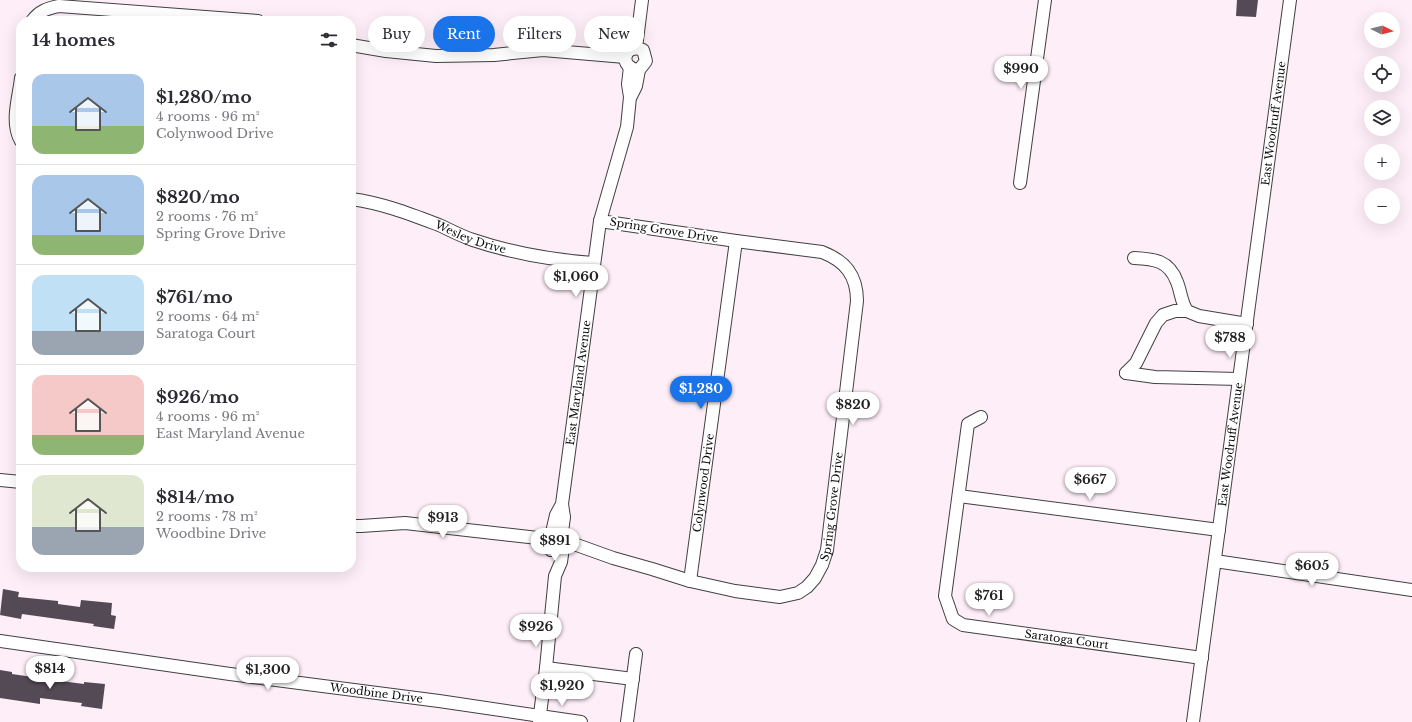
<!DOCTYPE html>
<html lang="en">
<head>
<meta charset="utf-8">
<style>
	body { margin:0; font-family:"Libre Baskerville",serif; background:#f2f2f3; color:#2b2b33; height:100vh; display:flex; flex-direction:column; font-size:15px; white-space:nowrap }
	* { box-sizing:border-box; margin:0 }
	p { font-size:13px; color:#7c7c81 }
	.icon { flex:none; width:22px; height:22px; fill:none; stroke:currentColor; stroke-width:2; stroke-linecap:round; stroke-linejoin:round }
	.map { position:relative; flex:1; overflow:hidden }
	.details { position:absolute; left:16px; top:16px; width:340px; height:556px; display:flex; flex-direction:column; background:#fff; border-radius:16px; box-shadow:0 4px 16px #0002 }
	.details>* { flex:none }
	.top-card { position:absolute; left:368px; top:16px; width:380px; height:36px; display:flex; gap:8px }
	.needle { width:26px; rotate:96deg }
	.tools { position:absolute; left:1364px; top:12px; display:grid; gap:8px }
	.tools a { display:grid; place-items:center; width:36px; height:36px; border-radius:50%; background:#fff; box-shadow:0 4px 16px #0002; font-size:20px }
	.price { position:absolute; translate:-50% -34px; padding:0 9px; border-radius:14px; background:#fff; color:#222; font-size:13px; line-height:26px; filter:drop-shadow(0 1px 2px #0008) }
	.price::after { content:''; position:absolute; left:50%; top:24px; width:12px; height:9px; margin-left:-6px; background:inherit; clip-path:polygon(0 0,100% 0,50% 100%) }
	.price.active { background:#1a73e8; color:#fff }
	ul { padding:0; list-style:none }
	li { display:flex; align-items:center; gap:12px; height:100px; padding:0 16px }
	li+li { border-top:1px solid #e1e1e2 }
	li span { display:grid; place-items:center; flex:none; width:112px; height:80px; border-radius:12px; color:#555 }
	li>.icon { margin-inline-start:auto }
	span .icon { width:48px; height:48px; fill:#fffc; stroke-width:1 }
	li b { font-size:17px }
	h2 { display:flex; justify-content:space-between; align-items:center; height:48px; padding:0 16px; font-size:17px }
	.pill { padding:0 14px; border-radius:18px; background:#fff; box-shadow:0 4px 16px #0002; font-size:14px; line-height:36px }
	.pill.active { background:#1a73e8; color:#fff }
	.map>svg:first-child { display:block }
</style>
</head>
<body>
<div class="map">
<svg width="1412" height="722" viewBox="0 0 1412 722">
	<rect width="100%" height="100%" fill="#feeef8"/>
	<path fill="#544a55" d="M1237,0H1258L1256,17L1236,16Z
		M3,589L19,592L18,597L58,601V604L80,607L81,600L112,603L111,615L116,616L114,629L93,626L94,624L22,614L21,619L0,615Z
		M0,670L12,672V674L53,680L84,684V682L105,684L102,709L81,706L82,703L40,698V704L0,698Z"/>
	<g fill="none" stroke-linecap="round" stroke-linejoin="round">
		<g stroke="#404040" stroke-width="14">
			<g id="minor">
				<path d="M32,21C39,11 48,8 59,6L258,21"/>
				<path d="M351,45L386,51L436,56L494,55L543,50L625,57"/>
				<path d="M636,48L642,0"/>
				<path d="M21,78C19,97 10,123 21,141"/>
				<path d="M631,96L636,86L639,70L646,61L643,50C623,42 618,69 639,70"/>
				<path d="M1020,183L1045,0"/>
				<path id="s1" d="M351,199C382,203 410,214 439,225C450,230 461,236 473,240C512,253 552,260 593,263"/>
				<path d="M1134,258C1154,259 1169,260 1177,282C1181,292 1181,302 1187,311L1199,316L1247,324"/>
				<path d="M1126,373L1155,377L1239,379"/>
				<path d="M1126,373L1136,363L1156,323L1163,315L1175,311H1187"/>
				<path id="s2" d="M981,417L968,424L945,596L953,619L963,625L1202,658"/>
				<path d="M0,480L21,482"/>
				<path d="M959,496L1219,530"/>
				<path id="s3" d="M562,504L556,515L552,532L546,541L551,550H558L565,547L567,540L562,532L564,517L562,504L600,221L627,127L630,97L628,84L630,67"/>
				<path d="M351,526H361L405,523L538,538L549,535"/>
				<path id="s4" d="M567,540L574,544L613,558L652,569L690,581L735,591L780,597L798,593L807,587L815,578L822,565L827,550L857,301C857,275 845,261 822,252L736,241L600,221"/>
				<path d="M1215,561L1412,590"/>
				<path id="s5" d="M690,581L736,241"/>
				<path id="s6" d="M0,641L230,674L439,701L581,722"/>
				<path d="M546,668L633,679"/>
				<path d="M539,722L546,668L555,576L561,562L563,548"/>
				<path d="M627,722L636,654"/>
				<path id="s7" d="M1193,722L1290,0"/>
			</g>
		</g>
		<use href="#minor" stroke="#fff" stroke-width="12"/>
	</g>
	<g text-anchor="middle" stroke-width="4" stroke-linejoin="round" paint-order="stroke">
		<g font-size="11" fill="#0d0d0d" stroke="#fff">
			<text dy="4" stroke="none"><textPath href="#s7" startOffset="604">East Woodruff Avenue</textPath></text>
			<text transform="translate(664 230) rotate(9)" y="4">Spring Grove Drive</text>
			<text dy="4" stroke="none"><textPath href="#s1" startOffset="126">Wesley Drive</textPath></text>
			<text dy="4" stroke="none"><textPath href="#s3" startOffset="233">East Maryland Avenue</textPath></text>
			<text dy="4" stroke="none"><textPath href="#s7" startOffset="280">East Woodruff Avenue</textPath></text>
			<text dy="4" stroke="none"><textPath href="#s5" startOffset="99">Colynwood Drive</textPath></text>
			<text dy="4" stroke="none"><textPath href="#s4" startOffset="337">Spring Grove Drive</textPath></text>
			<text dy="4" stroke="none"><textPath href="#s2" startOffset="329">Saratoga Court</textPath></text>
			<text dy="4" stroke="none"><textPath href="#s6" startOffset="380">Woodbine Drive</textPath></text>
		</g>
	</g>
</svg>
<div class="tools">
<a><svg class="needle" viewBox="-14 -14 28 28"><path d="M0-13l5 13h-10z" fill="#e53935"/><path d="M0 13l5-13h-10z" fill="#7c7c81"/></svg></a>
<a><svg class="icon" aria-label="locate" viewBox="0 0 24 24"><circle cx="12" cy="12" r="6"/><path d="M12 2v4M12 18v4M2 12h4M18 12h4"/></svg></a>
<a><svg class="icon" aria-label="layers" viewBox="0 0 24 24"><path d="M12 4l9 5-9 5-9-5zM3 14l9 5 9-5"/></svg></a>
<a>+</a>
<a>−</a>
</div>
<b class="price" style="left:1021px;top:90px">$990</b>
<b class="price" style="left:576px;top:298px">$1,060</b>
<b class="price" style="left:1230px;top:359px">$788</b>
<b class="price active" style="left:701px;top:410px">$1,280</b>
<b class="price" style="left:853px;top:426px">$820</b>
<b class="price" style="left:1090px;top:501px">$667</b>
<b class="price" style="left:443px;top:539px">$913</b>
<b class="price" style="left:555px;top:562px">$891</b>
<b class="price" style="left:1312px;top:587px">$605</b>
<b class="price" style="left:989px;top:617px">$761</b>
<b class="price" style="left:536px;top:648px">$926</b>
<b class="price" style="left:50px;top:690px">$814</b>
<b class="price" style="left:268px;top:691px">$1,300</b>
<b class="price" style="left:562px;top:707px">$1,920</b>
<div class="top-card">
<a class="pill">Buy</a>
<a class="pill active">Rent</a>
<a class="pill">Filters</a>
<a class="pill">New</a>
</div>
<section class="details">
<h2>14 homes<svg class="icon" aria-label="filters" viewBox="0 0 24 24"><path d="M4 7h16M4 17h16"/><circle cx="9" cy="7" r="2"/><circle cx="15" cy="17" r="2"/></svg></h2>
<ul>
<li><span style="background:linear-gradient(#a9c7e8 65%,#8fb573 0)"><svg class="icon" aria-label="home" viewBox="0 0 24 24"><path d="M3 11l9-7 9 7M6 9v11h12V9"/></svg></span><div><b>$1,280/mo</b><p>4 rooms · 96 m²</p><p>Colynwood Drive</p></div></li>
<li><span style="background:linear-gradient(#a9c7e8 75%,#8fb573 0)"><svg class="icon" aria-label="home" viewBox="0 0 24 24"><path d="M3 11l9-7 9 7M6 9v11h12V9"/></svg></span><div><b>$820/mo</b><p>2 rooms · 76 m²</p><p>Spring Grove Drive</p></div></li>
<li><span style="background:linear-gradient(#bfe0f5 70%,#9aa5b1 0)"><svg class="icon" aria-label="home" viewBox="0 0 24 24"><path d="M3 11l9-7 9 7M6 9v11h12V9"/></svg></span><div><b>$761/mo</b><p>2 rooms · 64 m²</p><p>Saratoga Court</p></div></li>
<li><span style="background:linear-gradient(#f6c9c9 75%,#8fb573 0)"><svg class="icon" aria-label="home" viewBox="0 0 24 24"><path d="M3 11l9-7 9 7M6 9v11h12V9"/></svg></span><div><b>$926/mo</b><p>4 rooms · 96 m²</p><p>East Maryland Avenue</p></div></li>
<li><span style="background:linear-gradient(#dfe7d0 65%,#9aa5b1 0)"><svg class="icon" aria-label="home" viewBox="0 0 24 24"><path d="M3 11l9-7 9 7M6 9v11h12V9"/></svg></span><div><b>$814/mo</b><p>2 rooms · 78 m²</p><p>Woodbine Drive</p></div></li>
</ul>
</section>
</div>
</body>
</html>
